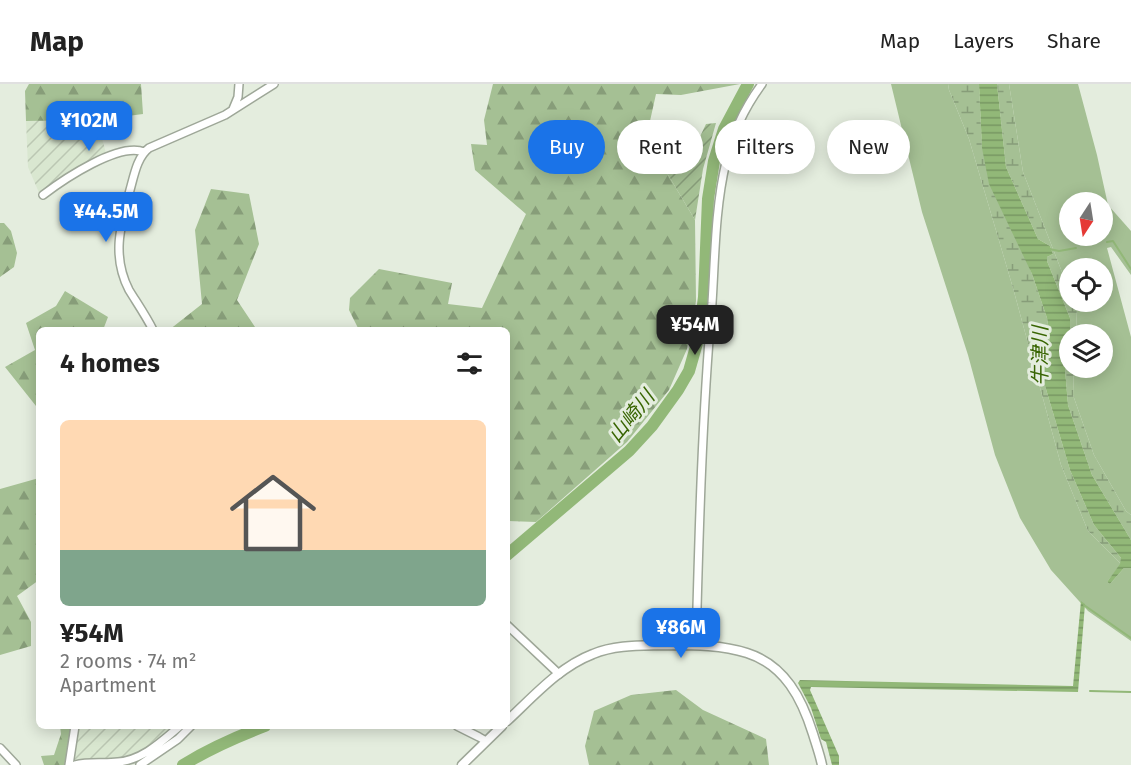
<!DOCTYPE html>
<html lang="en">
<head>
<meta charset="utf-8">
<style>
	body { margin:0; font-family:"Fira Sans","Noto Sans JP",sans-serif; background:#f2f2f2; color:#222; height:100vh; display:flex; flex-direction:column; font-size:22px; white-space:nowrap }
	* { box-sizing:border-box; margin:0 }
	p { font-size:20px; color:#767676 }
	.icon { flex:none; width:33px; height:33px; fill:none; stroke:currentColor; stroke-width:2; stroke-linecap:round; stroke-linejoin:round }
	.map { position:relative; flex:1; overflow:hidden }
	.details { position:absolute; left:36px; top:243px; width:474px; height:402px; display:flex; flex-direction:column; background:#fff; border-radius:9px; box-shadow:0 3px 15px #0003 }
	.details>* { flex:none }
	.hud { position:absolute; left:528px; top:36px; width:513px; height:54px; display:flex; gap:12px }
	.needle { width:39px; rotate:192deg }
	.controls { position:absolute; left:1059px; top:108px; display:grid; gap:12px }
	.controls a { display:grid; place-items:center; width:54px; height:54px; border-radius:50%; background:#fff; box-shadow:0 3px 15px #0003; font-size:30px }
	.price { position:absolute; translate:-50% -51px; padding:0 14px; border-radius:12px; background:#1a73e8; color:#fff; font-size:20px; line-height:39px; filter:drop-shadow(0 2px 3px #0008) }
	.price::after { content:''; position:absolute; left:50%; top:36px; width:18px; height:14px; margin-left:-9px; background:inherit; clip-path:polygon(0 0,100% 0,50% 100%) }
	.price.on { background:#222; color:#fff }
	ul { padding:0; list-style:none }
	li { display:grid; align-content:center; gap:12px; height:318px; padding:0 24px }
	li+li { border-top:2px solid #e0e0e0 }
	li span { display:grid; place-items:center; height:186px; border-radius:9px; color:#555 }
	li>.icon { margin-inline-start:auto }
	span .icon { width:108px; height:108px; fill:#fffc; stroke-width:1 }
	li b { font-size:26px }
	h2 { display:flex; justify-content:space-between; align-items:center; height:72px; padding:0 24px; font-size:26px }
	.chip { padding:0 21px; border-radius:27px; background:#fff; box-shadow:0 3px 15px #0003; font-size:21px; line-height:54px }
	.chip.on { background:#1a73e8; color:#fff }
	header { display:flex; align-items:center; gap:36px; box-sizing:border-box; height:84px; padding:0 30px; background:#fff; border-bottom:2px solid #e0e0e0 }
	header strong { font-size:28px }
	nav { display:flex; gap:33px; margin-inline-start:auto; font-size:21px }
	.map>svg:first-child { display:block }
</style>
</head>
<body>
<header>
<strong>Map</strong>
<nav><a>Map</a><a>Layers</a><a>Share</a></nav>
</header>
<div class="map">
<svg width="1131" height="681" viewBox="0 0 1131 681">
	<defs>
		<pattern id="industrial-furrows" width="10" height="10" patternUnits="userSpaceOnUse" patternTransform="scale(1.5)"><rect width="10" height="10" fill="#d9e7d0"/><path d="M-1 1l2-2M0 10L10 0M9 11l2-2" fill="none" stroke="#bbc7b3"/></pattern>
		<pattern id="forest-firs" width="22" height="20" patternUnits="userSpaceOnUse" patternTransform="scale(1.5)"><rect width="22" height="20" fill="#a5c094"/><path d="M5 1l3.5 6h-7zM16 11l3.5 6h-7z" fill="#879d79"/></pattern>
		<pattern id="wetland-marsh" width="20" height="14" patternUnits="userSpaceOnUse" patternTransform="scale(1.5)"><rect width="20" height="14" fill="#a5c094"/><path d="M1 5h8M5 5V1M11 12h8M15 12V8" fill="none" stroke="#879d79"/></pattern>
		<pattern id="garden-furrows" width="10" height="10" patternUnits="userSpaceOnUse" patternTransform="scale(1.5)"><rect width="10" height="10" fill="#a5c094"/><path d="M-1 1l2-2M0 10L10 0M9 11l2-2" fill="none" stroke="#879d79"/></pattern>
		<pattern id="water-rules" width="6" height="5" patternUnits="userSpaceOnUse" patternTransform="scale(1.5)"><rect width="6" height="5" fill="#92b878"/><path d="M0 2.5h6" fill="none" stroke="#789763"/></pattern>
	</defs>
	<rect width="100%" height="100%" fill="#e4edde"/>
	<path fill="url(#industrial-furrows)" d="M97,36L106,69L40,111L28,83L26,37Z
		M79,642H174L144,666L128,674L73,677Z"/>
	<path fill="#a5c094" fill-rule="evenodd" d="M891,0H948L949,6L969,55L1013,204L1061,381L1088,447L1121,480L1107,498L1110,500L1124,484H1131V557L1088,527L1051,486L1020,434L995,371L968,271L922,128Z
		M1009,0H1078L1097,71L1108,121L1131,147V191L1111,163L1107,164L1131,253V431L1126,427L1094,371L1073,311L1074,284H1102V250H1076L1077,224L1074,218H1102V184H1070L1069,206L1023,88ZM1070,118H1102V152H1070Z"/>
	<path fill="url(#forest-firs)" d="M29,0H141L143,30L97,36L26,37L25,7Z
		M493,0H740L681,11L656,10L650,37L664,84L695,136L696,217L687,265L669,306L627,358L536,438L507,437V246H359L349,226L350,214L379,185L452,199L448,220L482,224L526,130L475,86L471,60L487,61L484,36Z
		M211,105L249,110L259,160L237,216L257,246H169L202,220L195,146Z
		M0,139H4L11,147L17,169L14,183L0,193Z
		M65,207L108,233L103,246H39V377L36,322L5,283L35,266L26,239L56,222Z
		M39,394V496L17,512L31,538V562L0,571V405Z
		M676,606L703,626L766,655L769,681H589L585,662L594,627L631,611Z
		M60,642H79L73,677L66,681H44L41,672L54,671L61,650Z"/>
	<path fill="url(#wetland-marsh)" d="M948,0H979L982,63L1032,190L1047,234L1050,253L1044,280L1043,295L1070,386L1094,441L1121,474V480L1088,447L1061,381L1013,204L969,55L949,6Z
		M997,0H1009L1023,88L1069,206L1070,218H1074L1077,224L1076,250H1070V234L1047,177V173L1053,170L1050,162L1038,155L1006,83Z
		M1069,258L1070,284H1074L1073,311L1094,371L1126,427L1131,431V456L1092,391L1068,321L1065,285Z"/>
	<path fill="url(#garden-furrows)" d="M716,39L703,85L695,136L664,84L692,85L696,61L706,40Z"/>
	<path fill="url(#water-rules)" d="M979,0H997L1006,83L1038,155L1050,162L1053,170L1047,173V177L1070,234V250L1065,285L1068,321L1092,391L1131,456V484H1124L1110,500L1107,498L1120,480L1121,474L1094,441L1070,386L1043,295L1044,280L1050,253L1047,234L1032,190L989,100L982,64Z
		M1081,517L1085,520L1078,608L811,603L810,606L839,672V681H832L826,658L821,655L811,624L798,599L800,596L1073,602Z"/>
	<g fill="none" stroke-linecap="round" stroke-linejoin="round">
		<path stroke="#92b878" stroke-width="2" d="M1107,158L1113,157L1131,185
			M1049,165L1059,167L1076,164
			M1084,521L1131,554
			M1090,607L1131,608"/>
		<path stroke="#92b878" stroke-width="12" d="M507,471L629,367L652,342L678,306L689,287L699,252L704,213L708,115L714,77L724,45L748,0
			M183,681C209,665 236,653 265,642"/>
		<g stroke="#9ea798" stroke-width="10">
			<path id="minor" d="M233,25L238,13L239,0
				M43,111C64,95 119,58 144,68
				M153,246C146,232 137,219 129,206C111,171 121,140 130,106C134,92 137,73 149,64L225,31L274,0
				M507,541L559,590
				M696,561C699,447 702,333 712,219C715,173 715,124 726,78C732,51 745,23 762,0
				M457,642L479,653L486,657
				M0,664L16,681
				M69,681L75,642
				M75,681C90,677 104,680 118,678C143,676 162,657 180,642
				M140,681L178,655L191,642"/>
		</g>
		<g stroke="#9ea798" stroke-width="11">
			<path id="major" d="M507,637C533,613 559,583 593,570C617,560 644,562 669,561C695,561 722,561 747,569C785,581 802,615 813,650C816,660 820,671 822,681
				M462,681L502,642"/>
		</g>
		<use href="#minor" stroke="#fff" stroke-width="7"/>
		<use href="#major" stroke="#fff" stroke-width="8"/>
	</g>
	<g text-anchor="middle" stroke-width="6" stroke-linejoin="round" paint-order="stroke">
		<g font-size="20" font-style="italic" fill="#386502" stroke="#e4edde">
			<text transform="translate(1040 272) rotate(-90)" y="7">牛津川</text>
			<text transform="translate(631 332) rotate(-51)" y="7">山崎川</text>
		</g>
	</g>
</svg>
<div class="controls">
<a><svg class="needle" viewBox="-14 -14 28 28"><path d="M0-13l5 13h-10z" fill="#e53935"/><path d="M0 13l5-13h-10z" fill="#767676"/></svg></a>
<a><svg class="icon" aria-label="locate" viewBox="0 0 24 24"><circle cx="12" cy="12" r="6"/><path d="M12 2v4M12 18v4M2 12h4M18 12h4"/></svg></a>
<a><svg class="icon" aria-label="layers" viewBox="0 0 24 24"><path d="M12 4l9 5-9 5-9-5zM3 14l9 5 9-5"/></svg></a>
</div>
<b class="price" style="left:89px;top:68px">¥102M</b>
<b class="price" style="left:106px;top:159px">¥44.5M</b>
<b class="price on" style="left:695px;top:272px">¥54M</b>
<b class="price" style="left:681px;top:575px">¥86M</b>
<div class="hud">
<a class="chip on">Buy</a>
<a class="chip">Rent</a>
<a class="chip">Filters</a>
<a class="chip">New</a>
</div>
<section class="details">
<h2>4 homes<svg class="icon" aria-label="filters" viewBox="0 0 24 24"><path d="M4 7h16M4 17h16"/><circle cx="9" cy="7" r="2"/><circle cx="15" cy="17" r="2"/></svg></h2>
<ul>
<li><span style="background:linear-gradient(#ffd9b3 70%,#7fa58c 0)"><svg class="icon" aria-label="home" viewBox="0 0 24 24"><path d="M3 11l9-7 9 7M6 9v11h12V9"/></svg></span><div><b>¥54M</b><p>2 rooms · 74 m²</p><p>Apartment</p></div></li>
</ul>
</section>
</div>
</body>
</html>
